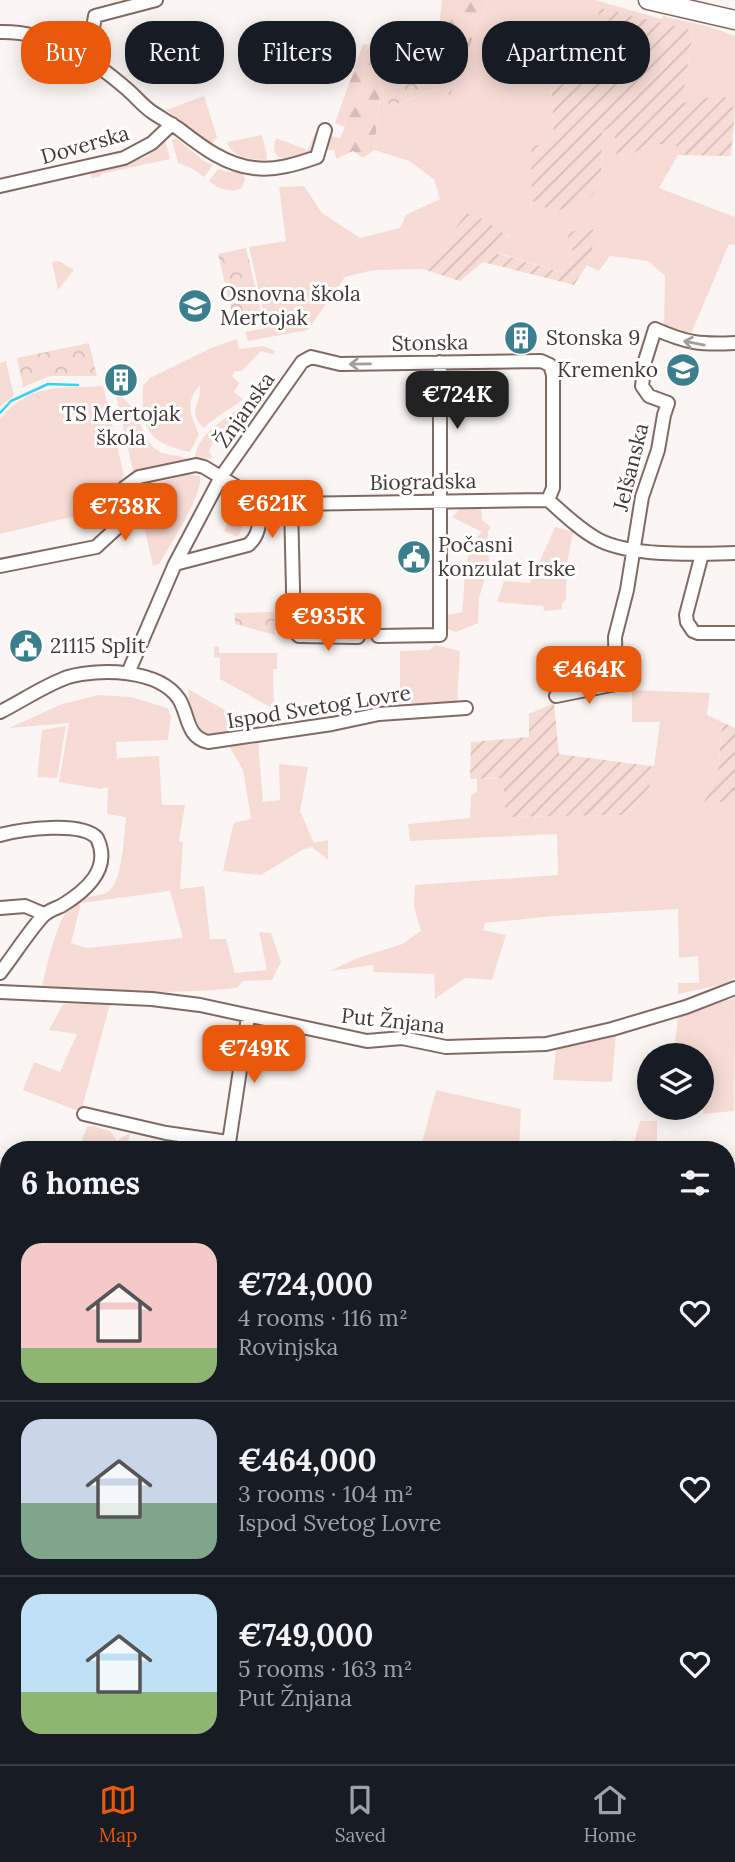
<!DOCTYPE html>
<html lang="en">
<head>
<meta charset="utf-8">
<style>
	body { margin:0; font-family:Lora,serif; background:#20242c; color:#f1f3f6; height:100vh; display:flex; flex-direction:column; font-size:26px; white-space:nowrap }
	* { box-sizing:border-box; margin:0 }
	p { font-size:23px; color:#9ea1a6 }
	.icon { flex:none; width:38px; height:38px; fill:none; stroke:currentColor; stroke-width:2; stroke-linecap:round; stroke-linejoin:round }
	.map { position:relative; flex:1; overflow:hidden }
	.details { position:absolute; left:0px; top:1141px; width:735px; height:623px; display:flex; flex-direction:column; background:#171b24; border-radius:28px 28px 0 0; box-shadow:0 4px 18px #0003 }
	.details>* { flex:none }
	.guide { position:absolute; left:21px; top:21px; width:693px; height:63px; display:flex; gap:14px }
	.tools { position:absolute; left:637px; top:1043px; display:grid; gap:14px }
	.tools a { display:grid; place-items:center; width:77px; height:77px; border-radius:50%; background:#171b24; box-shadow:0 4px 18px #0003; font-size:35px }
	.price { position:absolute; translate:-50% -60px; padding:0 16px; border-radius:14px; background:#ea580c; color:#fff; font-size:23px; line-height:46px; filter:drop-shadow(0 2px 4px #0008) }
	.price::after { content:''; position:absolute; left:50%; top:42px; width:21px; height:16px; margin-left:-10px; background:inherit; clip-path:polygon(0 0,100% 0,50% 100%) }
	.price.selected { background:#222; color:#fff }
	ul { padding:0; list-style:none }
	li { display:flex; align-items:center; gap:21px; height:175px; padding:0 21px }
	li+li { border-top:2px solid #363941 }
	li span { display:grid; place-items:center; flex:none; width:196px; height:140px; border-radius:21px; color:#555 }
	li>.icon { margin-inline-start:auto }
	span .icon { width:84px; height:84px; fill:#fffc; stroke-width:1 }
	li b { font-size:30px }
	h2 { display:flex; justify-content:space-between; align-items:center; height:84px; padding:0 21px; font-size:30px }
	.pill { padding:0 24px; border-radius:28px; background:#171b24; box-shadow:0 4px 18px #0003; font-size:24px; line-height:63px }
	.pill.selected { background:#ea580c; color:#fff }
	.tab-bar { display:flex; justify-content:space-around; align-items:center; height:98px; border-top:2px solid #363941; background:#171b24; font-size:19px; color:#9ea1a6 }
	.tab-bar a { display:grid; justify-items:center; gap:4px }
	.tab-bar .selected { color:#ea580c }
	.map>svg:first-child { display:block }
</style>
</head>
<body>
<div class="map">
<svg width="735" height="1764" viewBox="0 0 735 1764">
	<defs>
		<pattern id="forest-firs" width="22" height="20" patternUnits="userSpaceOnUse" patternTransform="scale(1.75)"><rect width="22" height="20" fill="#f7dcd5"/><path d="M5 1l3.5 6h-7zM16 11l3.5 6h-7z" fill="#d5beb7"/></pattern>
		<pattern id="park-crowns" width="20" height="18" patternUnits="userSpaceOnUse" patternTransform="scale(1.75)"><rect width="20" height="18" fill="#f7dcd5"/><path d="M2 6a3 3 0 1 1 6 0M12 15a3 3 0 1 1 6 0" fill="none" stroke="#d5beb7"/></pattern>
		<pattern id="garden-furrows" width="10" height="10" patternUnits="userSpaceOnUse" patternTransform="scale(1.75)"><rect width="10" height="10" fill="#f7dcd5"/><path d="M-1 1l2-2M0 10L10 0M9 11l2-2" fill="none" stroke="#d5beb7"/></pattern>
		<pattern id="water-waves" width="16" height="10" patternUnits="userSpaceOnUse" patternTransform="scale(1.75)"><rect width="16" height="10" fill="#3ed0f1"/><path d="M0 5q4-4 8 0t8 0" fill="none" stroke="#36aac4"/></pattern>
	</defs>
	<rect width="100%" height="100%" fill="#fbf6f4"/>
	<path fill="#f7dcd5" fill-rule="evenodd" d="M488,0H595L662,19L663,16L711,27L735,36V110L682,104C686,79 688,55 694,31L590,55L560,50L550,61L554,140L601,182L602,132L614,125L618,161L650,144H676L678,155L659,188L735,217V245L729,244L691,334L664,327L665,276L648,261L610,256L599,271L586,265L592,257V229C582,244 568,256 560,272L495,252L510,237L467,213L423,269L374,270L345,277L308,330L248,341L245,332L267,328L249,247L286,241L279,187L304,186L322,213L360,238L400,228L406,215L440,199L434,179L409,161L374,150L381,86L391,107L434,89L450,95Z
		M204,96L217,137L214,142L210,143L166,110Z
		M315,133L320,136L315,152C299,158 266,168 276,138L308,150Z
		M262,135L267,155L266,160C250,159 233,159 227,142Z
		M176,138L204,161L213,165L204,177L191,168L178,163L172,140Z
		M165,139L170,159L101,174V176L92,178L91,175L95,171L146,157Z
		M218,169L229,172H242L245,179L242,188C230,193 218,189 209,181Z
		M59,261L74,270L58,290L52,262Z
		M237,339L239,349L264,346L275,351L274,355L261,351L242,371H235L232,376L239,383L234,392L243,399C230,410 216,416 204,428C186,411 202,404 200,385C184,403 191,415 199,434L190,452C146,443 141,427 143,386L150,378L211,348Z
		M6,361L14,396L0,406V363Z
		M103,386L124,475L104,505L92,512L0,534V418C33,382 59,389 103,386Z
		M115,391C123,398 132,405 137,415C143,429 146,444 160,452C169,456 178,454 187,459L133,471Z
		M248,400L254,402L243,420L231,431L223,433L214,441L209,451L212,457L211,459L195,457C199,429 230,419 248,400Z
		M188,474L200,476C204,493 169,547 159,564L153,566L135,488L151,482L154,484Z
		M235,506L249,512L238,537L224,531Z
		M481,508L482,520L491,527L488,531L489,565L479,598L478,623L456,632L448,629V615L462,612C466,587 461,550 482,532L452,517L460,509Z
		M555,527L573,532L567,564L566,600L562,604V609L544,611L543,606L497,602L504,581L530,583Z
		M435,645L460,651L457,704L412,706V691L400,689V651L430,650Z
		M219,646V653H277V669H273L274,709L220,679V658L214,657V647Z
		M188,689L261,731L205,738L190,707Z
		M632,690L710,693L707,715L722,722L718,773L704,802H735V978L720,985L678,994V983H699L698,956L679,958L678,909L553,916L485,923L483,930L506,935L492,980L465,978L435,999L434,974L373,972V965L330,971L355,959L402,944L421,931L414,907L415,885L558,875L557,834L410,841L408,824L470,818L471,795L477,792V779L504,778L506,817L631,815L632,806L649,799L651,766H654L660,722H632Z
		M99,695L131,697L167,708L171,716L168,740L116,742L117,762L118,758L159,756L162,805H185L179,841L183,842L180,889L204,886L210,939H226L235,973L267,970L259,932L271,933L281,962L272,980L243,981L237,988C171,994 107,993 41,991C46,969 56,921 71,905C80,894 94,898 106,893C123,885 124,834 126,817L107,814L108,787L100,789L59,782L69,723L9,728L62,704ZM170,891L183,938L87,948L71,943L81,903Z
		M66,726L57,778L37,777L42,730Z
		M258,740L263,802L280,800L279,764L308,767L300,811L314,843L328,840V860L312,847L304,849L261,875L223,871L233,825L236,822L251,819L243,770L228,744Z
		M735,998L734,1111L703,1114L704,1083H702V1055H674L678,1015Z
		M63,1004H110L81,1112L23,1090L34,1062L60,1072L77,1034L49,1030Z
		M616,1033L612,1082L553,1080L556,1049Z
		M436,1090L521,1109L519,1150H420Z
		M640,1121H657V1150H603L604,1144L614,1140L634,1143Z
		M93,1126L110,1131L117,1141L133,1131L129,1134L128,1150H81L80,1146L87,1127Z
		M726,1368L735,1371V1503L726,1502Z"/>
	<path fill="url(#forest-firs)" d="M442,0H488L450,95L434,89L418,52L375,70L381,86L374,150L363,158L353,151L336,159L334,150H326L331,136L340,138L345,127L335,123L363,44L396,48H424L428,26L439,27Z"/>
	<path fill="url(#park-crowns)" d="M418,52L434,89L390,107L375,70Z
		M246,248L262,316L234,322L218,254Z
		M89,343L97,376H50L23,387L17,358Z
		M274,612L275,635L235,624V613Z"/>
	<path fill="url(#garden-furrows)" d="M600,8L694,31C688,55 686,79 683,103L699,98L726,97L735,110L731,156L678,155L676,144H650L617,162L614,125L602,132L601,182L594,193L577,207L553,211L532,201L531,147L554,140L550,61L560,50L589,55Z
		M467,213L485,220L510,238L496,253L560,272L566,258L575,252L567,245L569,232L593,229L592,257L574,285L483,262L460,281L423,269Z
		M554,703L559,754L651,766L649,799L632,806L631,815L506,817L503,778L470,779L471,742L529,737V714Z
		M722,722L735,728V802H704L718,773Z"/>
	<path fill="url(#water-waves)" d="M0,1377L3,1381L9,1379V1755H726V1538L735,1539V1764H0Z"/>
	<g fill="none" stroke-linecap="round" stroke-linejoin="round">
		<path stroke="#3ed0f1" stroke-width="2.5" d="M0,413L11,401L48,384L78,385
			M726,1239L735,1230"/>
		<g stroke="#826a64" stroke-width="16">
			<path id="minor" d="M0,32C51,31 91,58 128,90C136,97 143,106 152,112C161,118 170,123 179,129C201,146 225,165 254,168C275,171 297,164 317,157L325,130
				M88,59L95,16L156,0
				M0,186L124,158L152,143L172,124
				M548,500C564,514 580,530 599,540C632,557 698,554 735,553
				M291,504L294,631L299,636L358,637
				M702,554L686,615L687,622L693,631L698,633H735
				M175,564L248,545C262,534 259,517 260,501
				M0,566L96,547L121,524L124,516L119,500L124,488L139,477L196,465L204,467L260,501L291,504L548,500
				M378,636L440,635V362
				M128,673L175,564L221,477L302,362L311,357L340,364L541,361L550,365L553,375V488L548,500
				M556,696L616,684L615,637L627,590L642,497L658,450L664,415L668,403L649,396L642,386L645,361L655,329C687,343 700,345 735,343
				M0,712C22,701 45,685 68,677C99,668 159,669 179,699C189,715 186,737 208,742L332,724L379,714L466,708
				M0,835C22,829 81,821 97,838C112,869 86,891 61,906C54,909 47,911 42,917C27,934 14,955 0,973
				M0,908L25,906L44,914
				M0,992L152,999L200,1005L367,1041L402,1038L446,1047L546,1044L612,1029L686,1007L735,988
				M84,1114L166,1133L228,1142
				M228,1149L248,1017
				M0,1271L9,1278
				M726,1350L735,1353"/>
		</g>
		<g stroke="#826a64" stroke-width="21">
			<path id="highway" d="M648,0L735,20"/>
		</g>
		<use href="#minor" stroke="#fff" stroke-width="12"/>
		<use href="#highway" stroke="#fff" stroke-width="18"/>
	</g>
	<defs><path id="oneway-shaft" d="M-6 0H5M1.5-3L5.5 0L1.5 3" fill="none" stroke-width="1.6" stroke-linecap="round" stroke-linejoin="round" transform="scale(1.75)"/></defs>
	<g stroke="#a29c9b">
		<use href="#oneway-shaft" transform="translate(694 343) rotate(-169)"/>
		<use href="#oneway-shaft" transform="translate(360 364) rotate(179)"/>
	</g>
	<defs>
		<g id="school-disc" transform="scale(1.75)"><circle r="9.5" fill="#3b7e8e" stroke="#fff"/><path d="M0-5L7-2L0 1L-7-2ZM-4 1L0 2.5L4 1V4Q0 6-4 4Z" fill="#fff"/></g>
		<g id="building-disc" transform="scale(1.75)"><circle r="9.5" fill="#3b7e8e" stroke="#fff"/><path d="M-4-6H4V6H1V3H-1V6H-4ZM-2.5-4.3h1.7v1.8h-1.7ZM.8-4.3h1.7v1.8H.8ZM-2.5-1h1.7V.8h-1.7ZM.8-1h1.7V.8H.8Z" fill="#fff"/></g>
		<g id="civic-disc" transform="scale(1.75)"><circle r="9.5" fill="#3b7e8e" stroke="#fff"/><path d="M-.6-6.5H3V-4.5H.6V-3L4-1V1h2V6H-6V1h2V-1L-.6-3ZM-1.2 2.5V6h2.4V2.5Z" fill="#fff"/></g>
	</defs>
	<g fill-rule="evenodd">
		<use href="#school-disc" x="195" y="306"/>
		<use href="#building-disc" x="521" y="338"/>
		<use href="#school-disc" x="683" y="370"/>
		<use href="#building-disc" x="121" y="380"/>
		<use href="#civic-disc" x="414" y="557"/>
		<use href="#civic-disc" x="26" y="646"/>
	</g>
	<g text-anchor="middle" stroke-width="6" stroke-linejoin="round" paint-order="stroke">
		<g font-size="21" fill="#443937" stroke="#fff">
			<text transform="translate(85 145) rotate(-16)" y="7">Doverska</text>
			<text transform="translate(430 343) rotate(-1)" y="7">Stonska</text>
			<text transform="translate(245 410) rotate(-55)" y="7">Žnjanska</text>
			<text transform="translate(631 467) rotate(-76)" y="7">Jelšanska</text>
			<text transform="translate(423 482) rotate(-1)" y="7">Biogradska</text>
			<text transform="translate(319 707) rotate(-9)" y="7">Ispod Svetog Lovre</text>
			<text transform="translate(393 1021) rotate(6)" y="7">Put Žnjana</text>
		</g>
		<g font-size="21" fill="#443937" stroke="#fff" text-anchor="start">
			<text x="220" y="301">Osnovna škola<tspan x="220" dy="24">Mertojak</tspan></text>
			<text x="546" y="345">Stonska 9</text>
			<text x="658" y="377" text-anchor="end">Kremenko</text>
			<text x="121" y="421" text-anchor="middle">TS Mertojak<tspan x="121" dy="24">škola</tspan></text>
			<text x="438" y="552">Počasni<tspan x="438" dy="24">konzulat Irske</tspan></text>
			<text x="50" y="653">21115 Split</text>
		</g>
	</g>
</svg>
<div class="tools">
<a><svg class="icon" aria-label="layers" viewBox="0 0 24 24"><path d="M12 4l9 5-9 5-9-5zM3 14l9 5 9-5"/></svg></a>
</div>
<b class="price selected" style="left:457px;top:431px">€724K</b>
<b class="price" style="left:272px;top:540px">€621K</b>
<b class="price" style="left:125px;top:543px">€738K</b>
<b class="price" style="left:328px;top:653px">€935K</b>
<b class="price" style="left:589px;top:706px">€464K</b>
<b class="price" style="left:254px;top:1085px">€749K</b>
<div class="guide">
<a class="pill selected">Buy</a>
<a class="pill">Rent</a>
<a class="pill">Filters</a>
<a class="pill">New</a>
<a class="pill">Apartment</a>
</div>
<section class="details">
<h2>6 homes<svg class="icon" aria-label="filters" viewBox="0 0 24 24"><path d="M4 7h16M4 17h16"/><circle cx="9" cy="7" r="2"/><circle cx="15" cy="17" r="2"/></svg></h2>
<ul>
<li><span style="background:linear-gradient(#f6c9c9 75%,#8fb573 0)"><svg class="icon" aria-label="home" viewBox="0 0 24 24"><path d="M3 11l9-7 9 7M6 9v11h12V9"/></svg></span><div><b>€724,000</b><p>4 rooms · 116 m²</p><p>Rovinjska</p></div><svg class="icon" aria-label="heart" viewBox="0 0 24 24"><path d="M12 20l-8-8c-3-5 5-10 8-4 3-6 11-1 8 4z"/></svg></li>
<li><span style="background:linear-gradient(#c9d6e8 60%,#7fa58c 0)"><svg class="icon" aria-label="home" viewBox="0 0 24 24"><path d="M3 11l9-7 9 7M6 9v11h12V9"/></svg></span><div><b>€464,000</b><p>3 rooms · 104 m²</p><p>Ispod Svetog Lovre</p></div><svg class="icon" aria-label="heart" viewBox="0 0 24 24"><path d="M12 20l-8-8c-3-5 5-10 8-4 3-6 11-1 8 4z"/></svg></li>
<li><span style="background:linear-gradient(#bfe0f5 70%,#8fb573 0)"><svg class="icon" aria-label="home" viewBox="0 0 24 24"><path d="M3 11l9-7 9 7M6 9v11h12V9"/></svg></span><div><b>€749,000</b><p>5 rooms · 163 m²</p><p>Put Žnjana</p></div><svg class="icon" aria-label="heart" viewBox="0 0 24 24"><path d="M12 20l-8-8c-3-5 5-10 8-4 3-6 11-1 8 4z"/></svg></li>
</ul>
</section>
</div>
<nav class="tab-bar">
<a class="selected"><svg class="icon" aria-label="map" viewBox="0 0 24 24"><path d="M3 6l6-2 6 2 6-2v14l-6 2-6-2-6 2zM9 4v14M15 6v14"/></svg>Map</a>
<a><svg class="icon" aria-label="saved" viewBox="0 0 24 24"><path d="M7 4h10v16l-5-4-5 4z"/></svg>Saved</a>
<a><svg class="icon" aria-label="home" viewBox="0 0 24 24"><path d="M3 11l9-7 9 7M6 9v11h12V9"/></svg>Home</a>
</nav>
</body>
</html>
